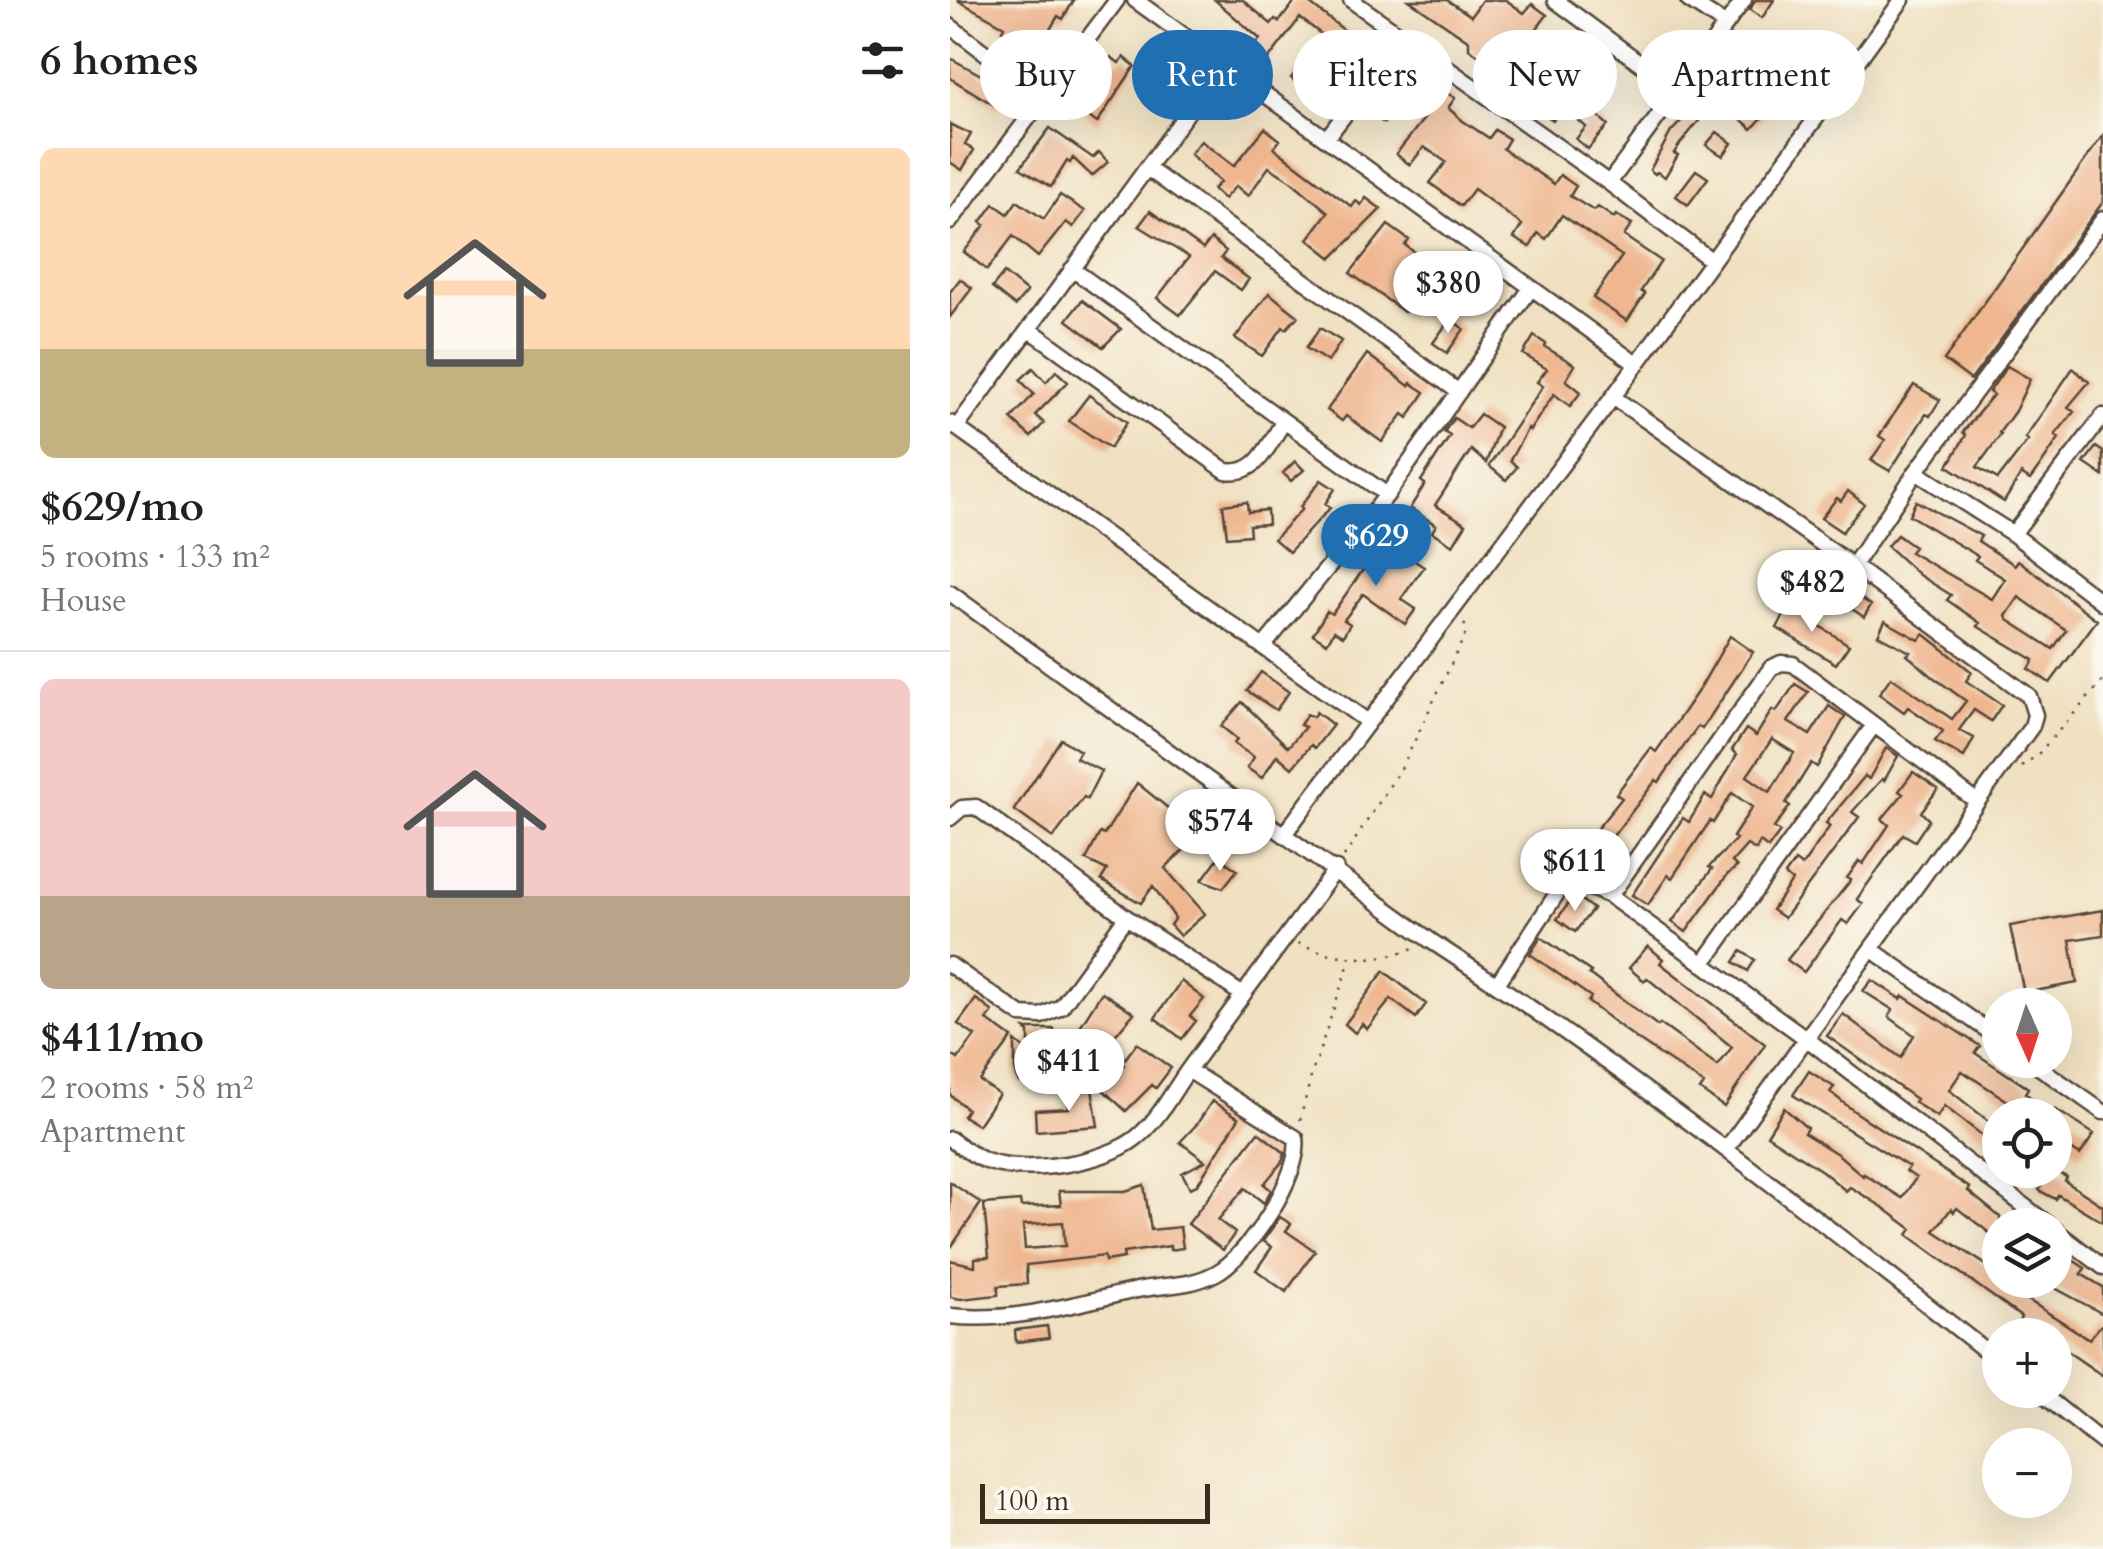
<!DOCTYPE html>
<html lang="en">
<head>
<meta charset="utf-8">
<style>
	body { margin:0; font-family:Cardo,serif; background:#f6f6f6; color:#202124; height:100vh; display:flex; flex-direction:column; font-size:38px; white-space:nowrap }
	* { box-sizing:border-box; margin:0 }
	p { font-size:32px; color:#757577 }
	.icon { flex:none; width:55px; height:55px; fill:none; stroke:currentColor; stroke-width:2; stroke-linecap:round; stroke-linejoin:round }
	.map { position:relative; flex:1; overflow:hidden }
	.drawer { display:flex; flex-direction:column; background:#fff; width:950px }
	.drawer>* { flex:none }
	.top-card { position:absolute; left:30px; top:30px; width:950px; height:90px; display:flex; gap:20px }
	.needle { width:65px; rotate:177deg }
	.controls { position:absolute; left:1032px; top:988px; display:grid; gap:20px }
	.controls a { display:grid; place-items:center; width:90px; height:90px; border-radius:50%; background:#fff; box-shadow:0 10px 40px #0002; font-size:50px }
	.scale { position:absolute; left:30px; bottom:25px; width:230px; box-sizing:border-box; padding-left:10px; border:5px solid #3b2a1e; border-top:0; font-size:28px; line-height:35px; white-space:nowrap; color:#3b2a1e; -webkit-text-stroke:8px #fbf7ec; paint-order:stroke }
	.price { position:absolute; translate:-50% -85px; padding:0 22px; border-radius:35px; background:#fff; color:#222; font-size:32px; line-height:65px; filter:drop-shadow(0 2px 5px #0008) }
	.price::after { content:''; position:absolute; left:50%; top:60px; width:30px; height:22px; margin-left:-15px; background:inherit; clip-path:polygon(0 0,100% 0,50% 100%) }
	.price.active { background:#1f6fb2; color:#fff }
	ul { padding:0; list-style:none }
	li { display:grid; align-content:center; gap:20px; height:530px; padding:0 40px }
	li+li { border-top:2px solid #e0e0e0 }
	li span { display:grid; place-items:center; height:310px; border-radius:15px; color:#555 }
	li>.icon { margin-inline-start:auto }
	span .icon { width:180px; height:180px; fill:#fffc; stroke-width:1 }
	li b { font-size:42px }
	h2 { display:flex; justify-content:space-between; align-items:center; height:120px; padding:0 40px; font-size:42px }
	.chip { padding:0 35px; border-radius:45px; background:#fff; box-shadow:0 10px 40px #0002; font-size:35px; line-height:90px }
	.chip.active { background:#1f6fb2; color:#fff }
	main { display:flex; flex:1; min-height:0 }
	.map>svg:first-child { display:block }
</style>
</head>
<body>
<main>
<section class="drawer">
<h2>6 homes<svg class="icon" aria-label="filters" viewBox="0 0 24 24"><path d="M4 7h16M4 17h16"/><circle cx="9" cy="7" r="2"/><circle cx="15" cy="17" r="2"/></svg></h2>
<ul>
<li><span style="background:linear-gradient(#ffd9b3 65%,#c2b280 0)"><svg class="icon" aria-label="home" viewBox="0 0 24 24"><path d="M3 11l9-7 9 7M6 9v11h12V9"/></svg></span><div><b>$629/mo</b><p>5 rooms · 133 m²</p><p>House</p></div></li>
<li><span style="background:linear-gradient(#f6c9c9 70%,#b9a48a 0)"><svg class="icon" aria-label="home" viewBox="0 0 24 24"><path d="M3 11l9-7 9 7M6 9v11h12V9"/></svg></span><div><b>$411/mo</b><p>2 rooms · 58 m²</p><p>Apartment</p></div></li>
</ul>
</section>
<div class="map">
<svg width="1153" height="1549" viewBox="0 0 1153 1549">
	<rect width="100%" height="100%" fill="#fbf7ec"/>
	<filter id="ink" filterUnits="userSpaceOnUse"><feTurbulence type="fractalNoise" baseFrequency=".01" numOctaves="2"/><feDisplacementMap in="SourceGraphic" scale="20" xChannelSelector="R" yChannelSelector="G"/><feConvolveMatrix kernelMatrix="1 2 1 2 8 2 1 2 1" color-interpolation-filters="sRGB"/></filter>
	<filter id="wash" filterUnits="userSpaceOnUse"><feTurbulence type="fractalNoise" baseFrequency=".0048" numOctaves="4" result="noise"/><feDisplacementMap in="SourceGraphic" scale="40" xChannelSelector="R" yChannelSelector="G"/><feGaussianBlur stdDeviation="2.25" result="paint"/><feColorMatrix in="noise" values="0 0 0 0 0 0 0 0 0 0 0 0 0 0 0 0 0 1.4 0 .05"/><feComposite in="paint" operator="in"/></filter>
	<g filter="url(#wash)">
		<rect width="100%" height="100%" fill="#f0e1c2"/>
		<g id="blocks">
			<path fill="#efb68f" fill-rule="evenodd" d="M7,0H124L113,19L108,16L92,43L77,35L68,52L58,46L62,38L52,30L54,26Z
				M265,0H293L321,24L325,19L329,22L346,0H355L412,44L368,101L341,78L375,37L350,18L317,61L301,50L310,39Z
				M459,0H497L521,16L532,0H556L574,13L582,4L597,15L568,54L589,70L616,36L646,58L622,92L658,125L638,149L626,139L636,127L613,106L603,120L571,98L580,85L539,55L534,53L531,57L519,49V41Z
				M824,0L812,18L800,10L805,0Z
				M790,40L799,49L795,53L804,60L795,71L792,68L730,144L724,153L728,155L715,177L707,172L705,174L700,170L721,132L751,100L740,91L764,60L767,62L782,43L785,46Z
				M833,49L845,59L826,81L815,71Z
				M161,57L169,63L174,57L185,66L147,123L109,94L122,78L136,88Z
				M0,58L60,91L49,108L0,78Z
				M209,64L233,79L223,94L213,88L207,100L195,94Z
				M452,73L486,96L491,89L505,98L498,108L513,121L539,138L545,130L559,139L553,149L604,184L610,175L626,186L620,196L644,211L648,207L664,218L666,215L682,224L674,236L711,261L691,291L695,294L677,321L643,298L672,256L612,215L596,239L588,233L580,247L564,238L572,225L524,189L511,206L480,183L496,162L474,147L460,165L446,154L476,116L473,114L476,111L453,95L434,123L421,114Z
				M799,96L817,112L802,129L784,113Z
				M0,124L21,134L15,145L24,150L12,170L0,162Z
				M100,128L143,158L149,152L158,162L142,176L123,158L120,163L117,161L101,187L70,168Z
				M315,128L330,140L324,148L402,207L406,201L411,205L416,198L431,209L382,258L358,239L378,212L341,181L319,167L298,196L286,186L274,199L263,189L270,182L240,154L251,141L284,166Z
				M767,132L782,143L773,156L756,145Z
				M1153,135V202L1021,380L994,360Z
				M746,170L758,178L738,205L726,196Z
				M110,195L135,211L123,227L116,222L88,257L63,236L37,270L14,252L35,225L31,222L44,204L58,214L67,201L94,219Z
				M200,211L253,249L261,239L276,251L271,258L299,279L291,290L265,271L230,315L207,298L239,257L189,226Z
				M438,225L459,240L455,245L491,273L481,286L475,281L454,312L400,273Z
				M54,273L77,292L65,306L42,288Z
				M10,279L22,288L0,317V292Z
				M319,293L348,316L336,329L333,327L312,356L285,338Z
				M132,300L171,329L153,347L117,320Z
				M500,319L514,329L497,353L483,343Z
				M370,328L391,341L378,362L356,348Z
				M584,336L596,344L595,347L625,365L616,380L631,392L620,406L604,394L580,430L578,428L560,460L567,467L556,480L539,466L593,386L587,382L597,369L573,354Z
				M417,354L459,386L461,383L475,392L458,418L453,414L432,442L396,416L392,421L377,410Z
				M1057,366L1080,379L1065,411L1049,433L1051,434L1027,467L1048,479L1078,440L1075,438L1123,368L1139,382L1118,407L1124,412L1105,435L1109,438L1090,466L1080,480L1071,474L1054,502L998,466L1016,435L1013,432L1043,395L1039,392Z
				M83,368L96,382L106,371L118,382L85,415L94,423L81,437L61,419L84,394L70,380Z
				M964,385L990,400L980,416L976,414L940,471L921,460L935,440L929,436Z
				M139,395L177,422L160,448L119,421Z
				M530,414L549,427L536,463L521,450L485,505L516,524L503,545L482,532L486,525L460,508L475,484L471,481L500,436L494,432L504,418L519,428Z
				M1146,447L1153,452V476L1134,463Z
				M345,461L354,470L341,481L333,473Z
				M371,480L385,489L375,504L380,508L339,552L324,539L352,509L350,507Z
				M898,491L914,504L892,532L871,518L887,498L891,501Z
				M966,501L1031,536L1028,541L1065,565L1068,560L1147,620L1100,683L1079,669L1084,660L1027,626L1030,623L997,600L1001,595L969,575L937,546L947,535L964,547L960,552L1042,599L1055,579L1025,560L1028,556L959,515ZM1069,597L1116,630L1103,649L1058,620L1056,616Z
				M297,502L298,512L317,510L318,524L299,525L300,535L277,537L273,505Z
				M438,534L449,542L445,548L474,567L451,599L466,609L455,624L413,594L394,620L400,624L393,636L384,631L377,643L363,634L377,611L382,614Z
				M866,567L921,605L914,617L857,579Z
				M839,606L899,645L886,664L827,628Z
				M935,621L969,640L974,634L1022,672L1016,681L1052,705L1041,721L1024,710L1009,730L1024,738L1014,757L985,741L993,731L958,707L954,712L929,694L941,677L1002,719L1016,701L983,677L957,655L960,652L928,635Z
				M780,636L803,652L752,729L748,726L709,782L706,780L657,844L660,846L645,868L620,850L629,837L636,842L672,798L666,794L701,748L706,752L750,688Z
				M311,672L339,692L326,710L297,691Z
				M845,684L858,692L838,722L860,735L879,706L895,717L867,767L861,763L836,803L840,806L824,828L830,832L818,848L810,842L806,850L797,845L782,862L787,867L778,874L736,932L722,922L762,869L759,867L786,839L783,837L802,807L782,793L763,823L760,821L722,878L718,875L698,905L682,895L733,818L739,822L755,795L762,799L787,754L782,750L796,729L806,736L822,710L826,712ZM822,739L844,753L820,792L797,776Z
				M292,702L338,747L355,727L350,725L357,714L363,717L366,712L383,725L365,748L361,745L342,768L327,755L312,778L297,768L304,757L284,744L287,739L271,726Z
				M111,739L130,751L126,758L151,771L137,799L134,797L103,838L64,810Z
				M936,748L948,756L934,781L932,779L902,812L909,817L834,918L822,910L842,881L835,875L845,861L852,866L880,826L876,823L915,776L919,779Z
				M963,772L988,789L971,812L979,820L965,841L953,834L907,899L913,904L898,924L892,920L854,972L837,960L901,880L897,878L909,861L913,864L939,825L932,819L953,794L949,791Z
				M187,783L250,834L215,868L255,914L230,936L220,925L225,918L203,886L191,903L151,880L157,870L136,860L150,833L154,835Z
				M269,857L287,870L273,888L252,880Z
				M625,895L643,909L625,932L607,919Z
				M1153,910V935L1120,940L1127,983L1074,993L1060,926Z
				M591,937L641,972L639,974L708,1026L710,1024L768,1066L782,1047L697,978L694,981L679,968L698,946L713,959L710,963L815,1044L774,1107L750,1090L754,1084L687,1039L638,1002L641,997L580,954Z
				M791,951L805,960L798,971L784,962Z
				M434,971L476,1004L466,1018L441,999L417,1029L412,1024L405,1033L395,1024Z
				M922,980L951,999L953,996L1030,1046L1025,1053L1078,1088L1075,1093L1104,1115H1079L1012,1071L999,1090L1050,1130V1149L994,1106L987,1117L964,1102L966,1099L877,1036L893,1014L951,1058L964,1035L939,1017L943,1010L913,991Z
				M231,981L254,999L240,1016L246,1021L232,1039L205,1018Z
				M152,992L184,1013L154,1048L150,1045L130,1071L104,1051L119,1032L124,1036Z
				M26,999L43,1012L37,1020L62,1038L30,1081L49,1094L28,1125L13,1116L17,1109L0,1095V1054L8,1059L25,1036L8,1024Z
				M75,1029H104V1051L97,1046V1082H69L65,1069V1041L79,1052V1032Z
				M187,1043L221,1068L206,1088L202,1085L176,1111L151,1088L174,1065L172,1063Z
				M859,1071L884,1087L880,1092L904,1111L1020,1188L1018,1191L1050,1217V1241L1007,1208L1004,1212L1001,1209L984,1231L1050,1274V1280H1060L1071,1288L1067,1293L1139,1339L1153,1323V1376L1105,1343V1335H1092L1069,1322L1071,1317L958,1235L962,1229L931,1206L900,1187L896,1191L872,1171L817,1135L834,1108L857,1128L854,1133L889,1155L913,1176L914,1174L952,1198L966,1178L956,1171L959,1167L843,1095Z
				M142,1089L148,1126L86,1131L85,1110L119,1108L116,1094Z
				M262,1101L289,1118L247,1185L240,1188L232,1173L255,1161L230,1142L247,1124Z
				M1105,1109L1144,1134L1130,1155L1105,1138Z
				M308,1132L335,1153L332,1162L314,1184L321,1190L314,1203L295,1188L268,1220L285,1233L273,1250L238,1224Z
				M1101,1170L1117,1177L1115,1181L1153,1206V1222L1108,1195L1105,1199L1089,1190Z
				M0,1182L31,1203L0,1249Z
				M194,1185L201,1230L230,1227L233,1248L220,1250V1246L173,1253L174,1258L155,1261L154,1256L76,1265L77,1284L48,1286V1295L11,1299L0,1297V1260L25,1266V1258L39,1257L34,1204L70,1201L71,1207L111,1205L109,1191H175ZM113,1222L115,1246L75,1249L73,1225Z
				M330,1217L341,1224L336,1231L365,1251L336,1292L306,1270L322,1247L313,1241Z
				M1115,1255L1135,1268L1131,1274L1153,1287V1314L1105,1288V1271Z
				M97,1326L99,1338L66,1342L65,1330Z"/>
		</g>
	</g>
	<g filter="url(#ink)">
		<use href="#blocks" fill-opacity="0" stroke="#564537" stroke-width="2.5"/>
		<g fill="none" stroke-linecap="round" stroke-linejoin="round">
			<g stroke="#564537" stroke-width="19">
				<path id="minor" d="M185,0L685,363
					M401,0L659,183L761,260
					M605,0L728,91
					M738,0L776,25
					M0,26L92,96
					M376,139L454,37
					M197,168L509,392
					M659,183L794,0
					M0,222L167,0
					M122,269L437,495
					M79,329L276,471C308,476 318,445 334,421
					M663,397L903,566L1079,696L1085,715L1082,726L777,1148
					M0,423L418,722
					M7,427L273,64
					M966,472L1063,534L1153,603
					M1063,534L1153,416
					M903,566L966,472L1153,219
					M0,593L481,941C679,1070 864,1216 1050,1362
					M313,647L437,495L581,288
					M0,818L12,808L26,807L176,917L293,995
					M335,833L663,397L952,0
					M660,896L821,668L831,663L843,664L1026,801
					M922,950L1050,1039
					M753,964L924,725
					M0,965L71,1015L91,1016L111,1007L176,917
					M547,984L614,883L624,881L660,896L857,1039L1099,1225
					M1079,1060L1153,1112
					M0,1139C12,1147 26,1158 39,1162C78,1175 154,1163 186,1138C210,1119 223,1090 241,1066C289,1000 337,935 386,869
					M1105,1230L1153,1267
					M0,1316C62,1323 124,1304 183,1291C212,1284 238,1288 266,1273C298,1256 352,1174 346,1138L238,1070
					M1087,1390L1153,1443"/>
			</g>
			<path stroke="#564537" stroke-width="2.5" stroke-dasharray="2.5 8" stroke-linecap="butt" d="M1072,767L1088,754L1153,681
				M394,857L453,765L516,633L514,621
				M348,943C388,960 425,964 466,947
				M350,1120L362,1073L400,960"/>
			<use href="#minor" stroke="#fff" stroke-width="14"/>
		</g>
	</g>
</svg>
<div class="controls">
<a><svg class="needle" viewBox="-14 -14 28 28"><path d="M0-13l5 13h-10z" fill="#e53935"/><path d="M0 13l5-13h-10z" fill="#757577"/></svg></a>
<a><svg class="icon" aria-label="locate" viewBox="0 0 24 24"><circle cx="12" cy="12" r="6"/><path d="M12 2v4M12 18v4M2 12h4M18 12h4"/></svg></a>
<a><svg class="icon" aria-label="layers" viewBox="0 0 24 24"><path d="M12 4l9 5-9 5-9-5zM3 14l9 5 9-5"/></svg></a>
<a>+</a>
<a>−</a>
</div>
<div class="scale">100 m</div>
<b class="price" style="left:498px;top:336px">$380</b>
<b class="price active" style="left:426px;top:589px">$629</b>
<b class="price" style="left:862px;top:635px">$482</b>
<b class="price" style="left:270px;top:874px">$574</b>
<b class="price" style="left:625px;top:914px">$611</b>
<b class="price" style="left:119px;top:1114px">$411</b>
<div class="top-card">
<a class="chip">Buy</a>
<a class="chip active">Rent</a>
<a class="chip">Filters</a>
<a class="chip">New</a>
<a class="chip">Apartment</a>
</div>
</div>
</main>
</body>
</html>
